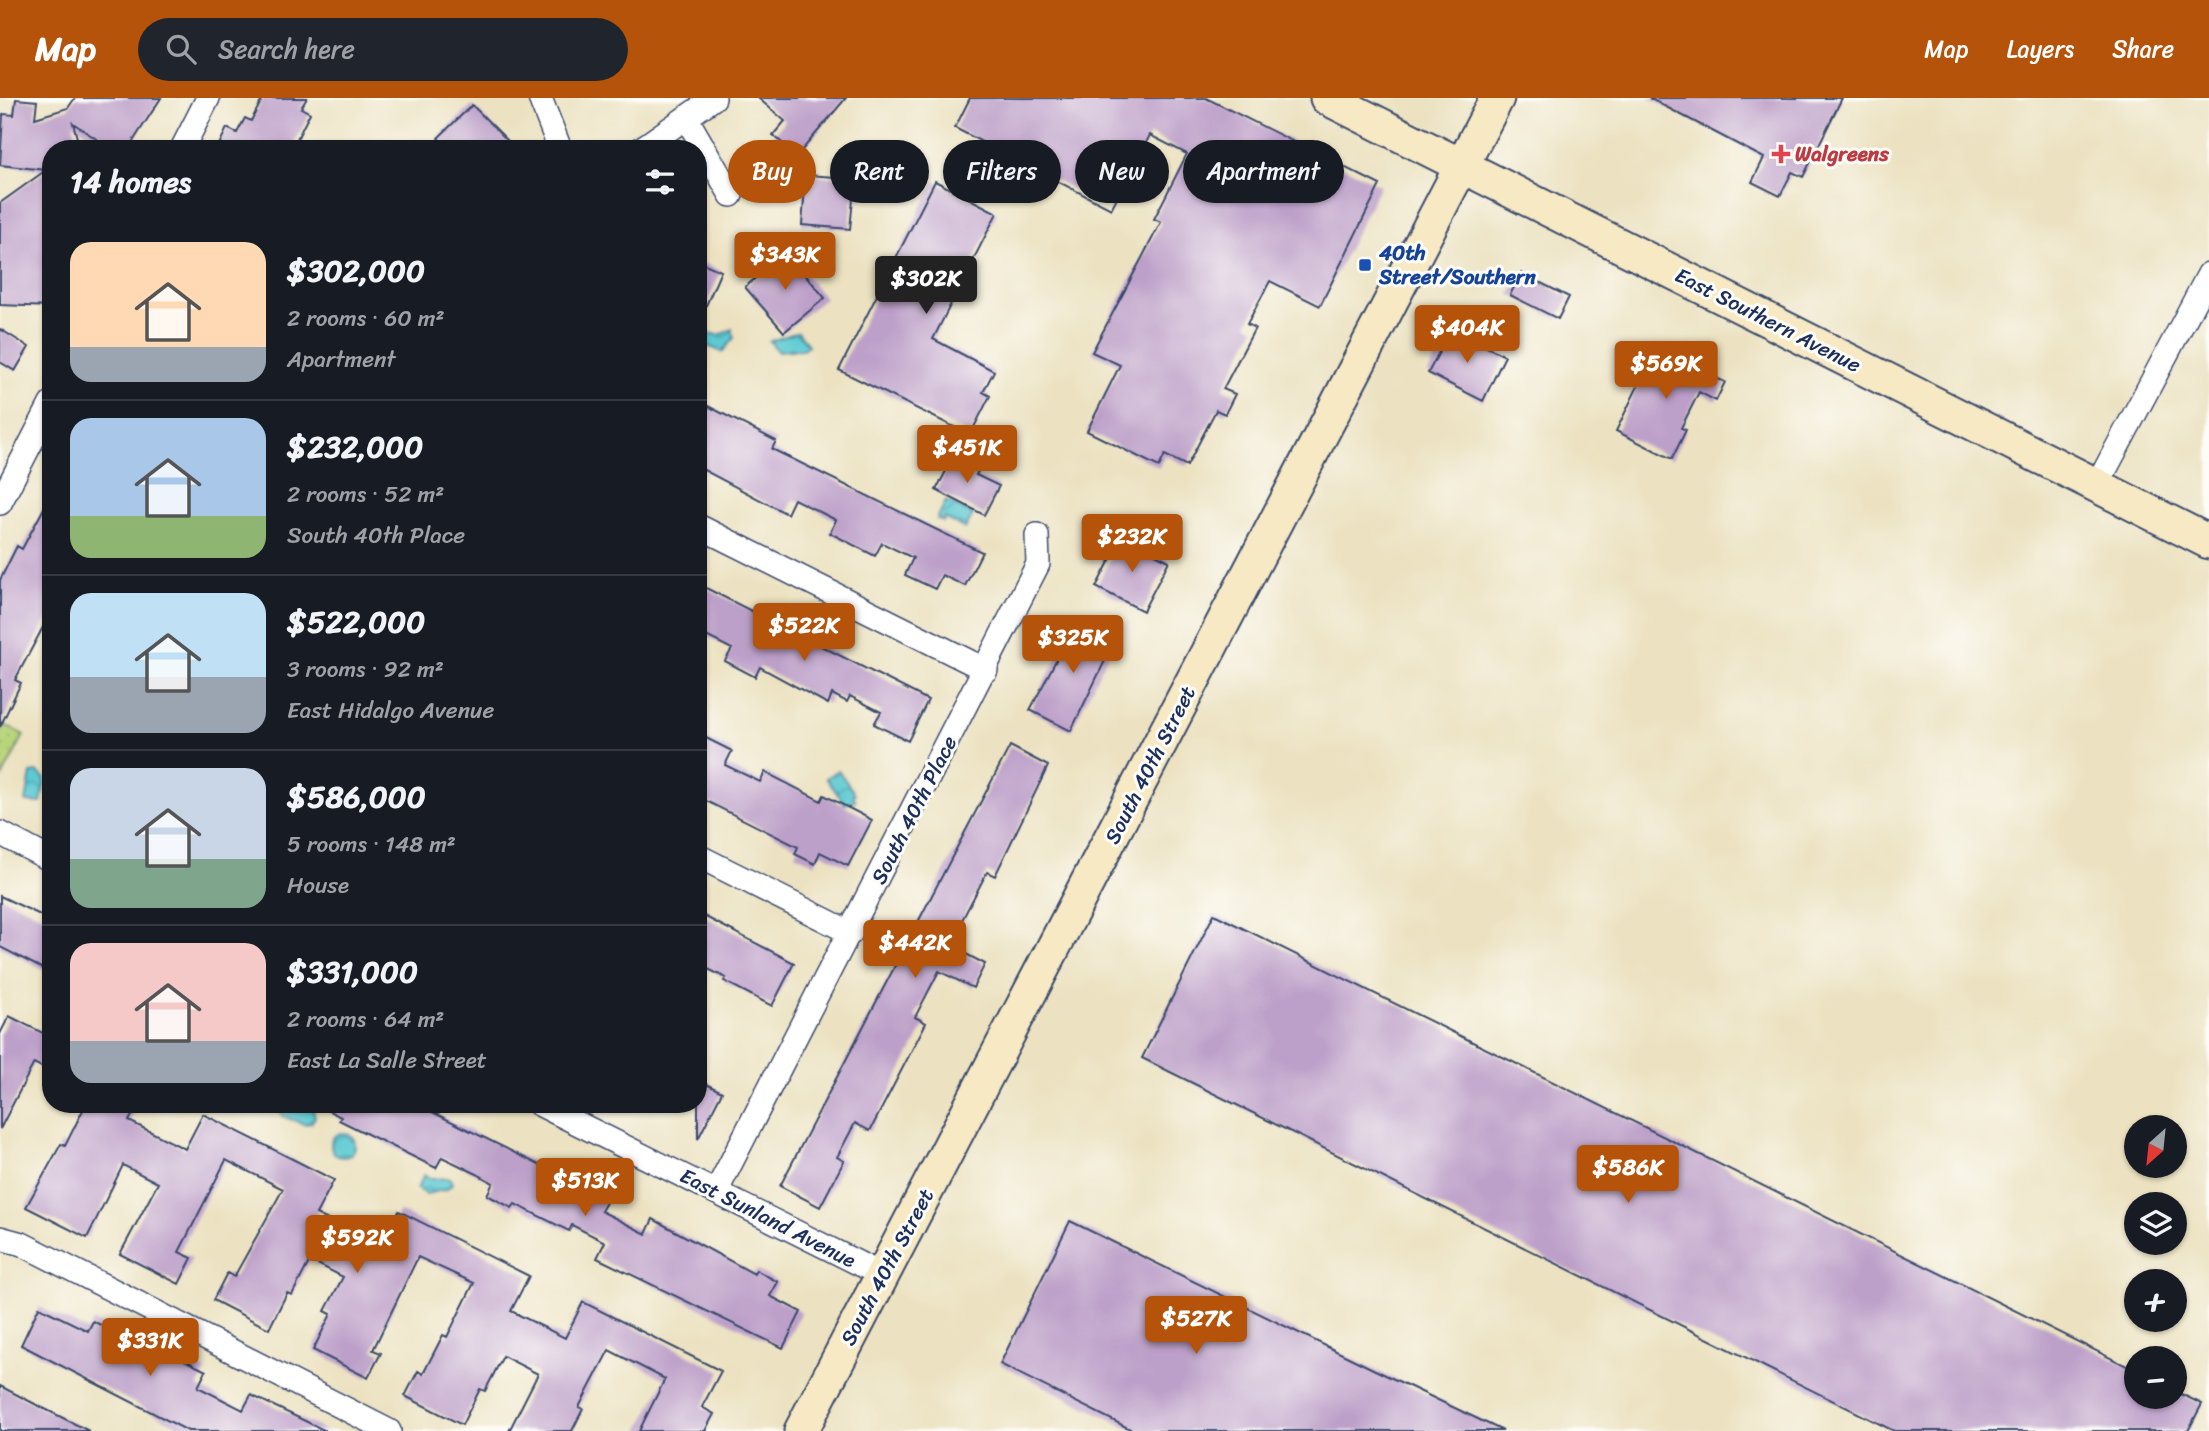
<!DOCTYPE html>
<html lang="en">
<head>
<meta charset="utf-8">
<style>
	body { margin:0; font-family:Sriracha,sans-serif; background:#20242c; color:#f1f3f6; height:100vh; display:flex; flex-direction:column; font-size:26px; white-space:nowrap }
	* { box-sizing:border-box; margin:0 }
	p { font-size:23px; color:#9ea1a6 }
	.icon { flex:none; width:38px; height:38px; fill:none; stroke:currentColor; stroke-width:2; stroke-linecap:round; stroke-linejoin:round }
	.map { position:relative; flex:1; overflow:hidden }
	.drawer { position:absolute; left:42px; top:42px; width:665px; height:973px; display:flex; flex-direction:column; background:#171b24; border-radius:28px; box-shadow:0 2px 5px #0004 }
	.drawer>* { flex:none }
	.top-card { position:absolute; left:728px; top:42px; width:665px; height:63px; display:flex; gap:14px }
	.needle { width:46px; rotate:207deg }
	.tools { position:absolute; left:2124px; top:1017px; display:grid; gap:14px }
	.tools a { display:grid; place-items:center; width:63px; height:63px; border-radius:50%; background:#171b24; box-shadow:0 2px 5px #0004; font-size:35px }
	.price { position:absolute; translate:-50% -60px; padding:0 16px; border-radius:7px; background:#b45309; color:#fff; font-size:23px; line-height:46px; filter:drop-shadow(0 2px 4px #0008) }
	.price::after { content:''; position:absolute; left:50%; top:42px; width:21px; height:16px; margin-left:-10px; background:inherit; clip-path:polygon(0 0,100% 0,50% 100%) }
	.price.current { background:#222; color:#fff }
	ul { padding:0; list-style:none }
	li { display:flex; align-items:center; gap:21px; height:175px; padding:0 28px }
	li+li { border-top:2px solid #363941 }
	li span { display:grid; place-items:center; flex:none; width:196px; height:140px; border-radius:21px; color:#555 }
	li>.icon { margin-inline-start:auto }
	span .icon { width:84px; height:84px; fill:#fffc; stroke-width:1 }
	li b { font-size:30px }
	h2 { display:flex; justify-content:space-between; align-items:center; height:84px; padding:0 28px; font-size:30px }
	.chip { padding:0 24px; border-radius:32px; background:#171b24; box-shadow:0 2px 5px #0004; font-size:24px; line-height:63px }
	.chip.current { background:#b45309; color:#fff }
	header { display:flex; align-items:center; gap:42px; box-sizing:border-box; height:98px; padding:0 35px; background:#b45309; color:#fff }
	header strong { font-size:33px }
	nav { display:flex; gap:38px; margin-inline-start:auto; font-size:24px }
	.search { width:490px; height:63px; background:#20242c; display:flex; align-items:center; gap:18px; box-sizing:border-box; padding:0 24px; border-radius:38px; color:#9ea1a6; font-size:26px }
	.map>svg:first-child { display:block }
</style>
</head>
<body>
<header>
<strong>Map</strong>
<div class="search"><svg class="icon" aria-label="search" viewBox="0 0 24 24"><circle cx="10" cy="10" r="6"/><path d="M15 15l6 6"/></svg>Search here</div>
<nav><a>Map</a><a>Layers</a><a>Share</a></nav>
</header>
<div class="map">
<svg width="2209" height="1333" viewBox="0 0 2209 1333">
	<defs>
		<pattern id="grass-dots" width="8" height="8" patternUnits="userSpaceOnUse" patternTransform="scale(1.75)"><rect width="8" height="8" fill="#b9d57b"/><path d="M2 2h.1M6 6h.1" fill="none" stroke="#9eb76d" stroke-width="1.8" stroke-linecap="round"/></pattern>
		<pattern id="water-waves" width="16" height="10" patternUnits="userSpaceOnUse" patternTransform="scale(1.75)"><rect width="16" height="10" fill="#5dcad2"/><path d="M0 5q4-4 8 0t8 0" fill="none" stroke="#4ca4ae"/></pattern>
	</defs>
	<rect width="100%" height="100%" fill="#fdfcf7"/>
	<filter id="ink" filterUnits="userSpaceOnUse"><feTurbulence type="fractalNoise" baseFrequency=".0143" numOctaves="2"/><feDisplacementMap in="SourceGraphic" scale="14" xChannelSelector="R" yChannelSelector="G"/><feConvolveMatrix kernelMatrix="1 2 1 2 8 2 1 2 1" color-interpolation-filters="sRGB"/></filter>
	<filter id="wash" filterUnits="userSpaceOnUse"><feTurbulence type="fractalNoise" baseFrequency=".00686" numOctaves="4" result="noise"/><feDisplacementMap in="SourceGraphic" scale="28" xChannelSelector="R" yChannelSelector="G"/><feGaussianBlur stdDeviation="1.57" result="paint"/><feColorMatrix in="noise" values="0 0 0 0 0 0 0 0 0 0 0 0 0 0 0 0 0 1.4 0 .05"/><feComposite in="paint" operator="in"/></filter>
	<g filter="url(#wash)">
		<rect width="100%" height="100%" fill="#ece2c1"/>
		<path fill="url(#grass-dots)" stroke="#6a826c" stroke-width="2" d="M0,625L24,637L0,683Z"/>
		<path fill="url(#water-waves)" stroke="#3c7c98" stroke-width="2" d="M732,231L734,240L722,254L708,248L706,240L710,236H722Z
			M798,234L808,247L803,251L777,253L770,243Z
			M946,403L973,417L965,431L945,420L943,424L937,421Z
			M838,672L855,696L853,698L856,702L845,706L826,680Z
			M38,674L45,681C45,683 41,702 41,705L26,704L31,675Z
			M302,1006L313,1011L315,1019L311,1025L304,1026L284,1019L281,1015L284,1010Z
			M331 1047a12 12 0 1 1 24 0a12 12 0 1 1-24 0Z
			M424,1077L430,1081L450,1080L452,1086L447,1091L426,1096L417,1091Z"/>
		<g id="blocks">
			<path fill="#bda0c9" d="M75,0H161L128,51H111L73,25L80,51H51V209L0,207V105L46,72L0,67L3,16L14,17L16,1L37,3L35,20L68,10Z
				M263,0H307L301,10L310,15L292,51H217L227,30L237,35L245,20L251,23Z
				M758,0H846L797,58L773,37L785,23Z
				M970,0H1206L1380,87L1320,208L1270,183L1247,226L1255,230L1223,291L1235,296L1225,316L1216,312L1187,368L1165,357L1159,369L1087,333L1120,267L1092,254L1161,124L1154,121L1187,56L1150,37L1111,111L955,30Z
				M1649,0H1842L1803,79L1792,74L1780,98L1752,84L1764,60Z
				M472,7L516,51H449L438,40Z
				M806,77L866,81L864,101H853L850,131L802,127Z
				M935,83L997,115L933,241L994,273L983,294L990,298L970,337L839,272Z
				M786,154L825,200L784,234L745,189Z
				M698,163L721,173L698,226Z
				M1521,175L1569,199L1558,221L1510,197Z
				M0,231L29,249L15,273L0,264Z
				M1451,231L1505,258L1483,303L1428,275Z
				M1658,247L1709,272L1707,276L1725,284L1716,303L1699,294L1681,330L1686,332L1672,361L1616,333Z
				M698,303L776,343L772,351L982,454L965,488L942,477L935,491L905,477L913,460L882,445L875,458L830,435L836,422L794,401L787,416L698,369Z
				M955,356L980,369L976,377L999,388L984,417L936,392Z
				M51,397V514L15,582L21,585L0,629V482L17,448L22,451Z
				M1122,439L1169,463L1143,513L1096,489Z
				M698,486L928,602L908,643L874,626L881,614L850,598L847,604L832,596L828,606L760,569L755,579L725,563L732,551L698,534Z
				M1078,520L1116,540L1071,633L1030,612Z
				M698,636L732,653L725,667L760,684L765,674L821,703L824,697L872,722L848,768L820,754L815,766L795,756L798,749L698,699Z
				M1010,648L1048,668L995,778L987,774L949,847L985,866L973,890L939,873L915,919L926,925L870,1033L855,1025L837,1059L844,1063L820,1109L780,1088Z
				M0,798L51,822V875L0,849Z
				M698,815L794,865L772,908L724,883L726,880L698,866Z
				M1214,816L2137,1273V1298H2175V1293L2202,1306L2188,1333H1894L1142,960Z
				M9,918L51,939V974L34,965L0,1031V936Z
				M698,982L722,994L698,1041Z
				M86,1006H138L129,1023L185,1051L203,1016L334,1082L316,1116L361,1139L382,1148L399,1113L529,1178L511,1213L565,1240L583,1204L721,1273L702,1309L714,1316L705,1333H639L665,1281L609,1252L579,1309L583,1311L572,1333H509L538,1276L503,1258L485,1293L480,1291L462,1327L405,1298L418,1273L423,1276L443,1237L447,1239L474,1185L418,1159L373,1252L381,1255L368,1280L313,1252L331,1216L325,1213L343,1179L310,1162L292,1197L287,1195L269,1231L213,1202L227,1175L234,1179L283,1091L226,1062L179,1154L192,1160L179,1186L120,1156L158,1085L123,1067L87,1140L26,1109L61,1046L65,1048Z
				M316,1006H416L608,1101L601,1113L646,1136L653,1121L754,1176L756,1172L778,1184L770,1198L801,1214L783,1250L597,1160L605,1144L572,1127L569,1133L515,1106L512,1110L487,1097L493,1085L477,1076L442,1059L436,1070L339,1022L341,1019Z
				M1070,1123L1375,1272L1503,1333H1134L1000,1266Z
				M39,1209L88,1233L93,1223L138,1246L141,1240L206,1273L198,1289L243,1312L251,1297L326,1333H188L21,1247Z
				M0,1288L35,1306L89,1333H0Z"/>
		</g>
	</g>
	<g filter="url(#ink)">
		<use href="#blocks" fill-opacity="0" stroke="#3a4a6d" stroke-width="2"/>
		<g fill="none" stroke-linecap="round" stroke-linejoin="round">
			<g stroke="#3a4a6d" stroke-width="26">
				<path id="street" d="M540,0L560,51
					M687,21L731,97
					M182,51L208,0
					M641,51L714,0
					M2097,387L2209,176
					M0,405L51,306
					M698,428L986,572
					M0,735L51,762
					M698,758L851,835
					M539,1006L884,1178
					M716,1094L1038,466L1037,437
					M0,1140L22,1146L389,1333"/>
			</g>
			<g stroke="#3a4a6d" stroke-width="37">
				<path id="secondary" d="M1327,0L2209,444
					M801,1333L1497,0"/>
			</g>
			<use href="#street" stroke="#fff" stroke-width="23"/>
			<use href="#secondary" stroke="#f6e9c3" stroke-width="33"/>
		</g>
	</g>
	<path fill="#e0444e" stroke="#fdfcf7" stroke-width="2.5" d="M1777.5 45.5h7v7h7v7h-7v7h-7v-7h-7v-7h7z"/>
	<rect fill="#1a4fb4" stroke="#fdfcf7" stroke-width="2.5" x="1358" y="160" width="14" height="14" rx="3.5"/>
	<g text-anchor="middle" stroke-width="6" stroke-linejoin="round" paint-order="stroke">
		<g font-size="21" font-weight="bold" fill="#be3a42" stroke="#fdfcf7" text-anchor="start">
			<text x="1795" y="63">Walgreens</text>
		</g>
		<g font-size="21" font-weight="bold" fill="#164399" stroke="#fdfcf7" text-anchor="start">
			<text x="1379" y="162">40th<tspan x="1379" dy="24">Street/Southern</tspan></text>
		</g>
		<g font-size="21" fill="#1b2f5e" stroke="#fdfcf7">
			<text transform="translate(1768 222) rotate(27)" y="7">East Southern Avenue</text>
			<text transform="translate(1150 667) rotate(-63)" y="7">South 40th Street</text>
			<text transform="translate(914 712) rotate(-63)" y="7">South 40th Place</text>
			<text transform="translate(768 1120) rotate(27)" y="7">East Sunland Avenue</text>
			<text transform="translate(887 1169) rotate(-62)" y="7">South 40th Street</text>
		</g>
	</g>
</svg>
<div class="tools">
<a><svg class="needle" viewBox="-14 -14 28 28"><path d="M0-13l5 13h-10z" fill="#e53935"/><path d="M0 13l5-13h-10z" fill="#9ea1a6"/></svg></a>
<a><svg class="icon" aria-label="layers" viewBox="0 0 24 24"><path d="M12 4l9 5-9 5-9-5zM3 14l9 5 9-5"/></svg></a>
<a>+</a>
<a>−</a>
</div>
<b class="price" style="left:785px;top:194px">$343K</b>
<b class="price current" style="left:926px;top:218px">$302K</b>
<b class="price" style="left:1467px;top:267px">$404K</b>
<b class="price" style="left:1666px;top:303px">$569K</b>
<b class="price" style="left:967px;top:387px">$451K</b>
<b class="price" style="left:1132px;top:476px">$232K</b>
<b class="price" style="left:804px;top:565px">$522K</b>
<b class="price" style="left:1073px;top:577px">$325K</b>
<b class="price" style="left:915px;top:882px">$442K</b>
<b class="price" style="left:1628px;top:1107px">$586K</b>
<b class="price" style="left:585px;top:1120px">$513K</b>
<b class="price" style="left:357px;top:1177px">$592K</b>
<b class="price" style="left:1196px;top:1258px">$527K</b>
<b class="price" style="left:150px;top:1280px">$331K</b>
<div class="top-card">
<a class="chip current">Buy</a>
<a class="chip">Rent</a>
<a class="chip">Filters</a>
<a class="chip">New</a>
<a class="chip">Apartment</a>
</div>
<section class="drawer">
<h2>14 homes<svg class="icon" aria-label="filters" viewBox="0 0 24 24"><path d="M4 7h16M4 17h16"/><circle cx="9" cy="7" r="2"/><circle cx="15" cy="17" r="2"/></svg></h2>
<ul>
<li><span style="background:linear-gradient(#ffd9b3 75%,#9aa5b1 0)"><svg class="icon" aria-label="home" viewBox="0 0 24 24"><path d="M3 11l9-7 9 7M6 9v11h12V9"/></svg></span><div><b>$302,000</b><p>2 rooms · 60 m²</p><p>Apartment</p></div></li>
<li><span style="background:linear-gradient(#a9c7e8 70%,#8fb573 0)"><svg class="icon" aria-label="home" viewBox="0 0 24 24"><path d="M3 11l9-7 9 7M6 9v11h12V9"/></svg></span><div><b>$232,000</b><p>2 rooms · 52 m²</p><p>South 40th Place</p></div></li>
<li><span style="background:linear-gradient(#bfe0f5 60%,#9aa5b1 0)"><svg class="icon" aria-label="home" viewBox="0 0 24 24"><path d="M3 11l9-7 9 7M6 9v11h12V9"/></svg></span><div><b>$522,000</b><p>3 rooms · 92 m²</p><p>East Hidalgo Avenue</p></div></li>
<li><span style="background:linear-gradient(#c9d6e8 65%,#7fa58c 0)"><svg class="icon" aria-label="home" viewBox="0 0 24 24"><path d="M3 11l9-7 9 7M6 9v11h12V9"/></svg></span><div><b>$586,000</b><p>5 rooms · 148 m²</p><p>House</p></div></li>
<li><span style="background:linear-gradient(#f6c9c9 70%,#9aa5b1 0)"><svg class="icon" aria-label="home" viewBox="0 0 24 24"><path d="M3 11l9-7 9 7M6 9v11h12V9"/></svg></span><div><b>$331,000</b><p>2 rooms · 64 m²</p><p>East La Salle Street</p></div></li>
</ul>
</section>
</div>
</body>
</html>
